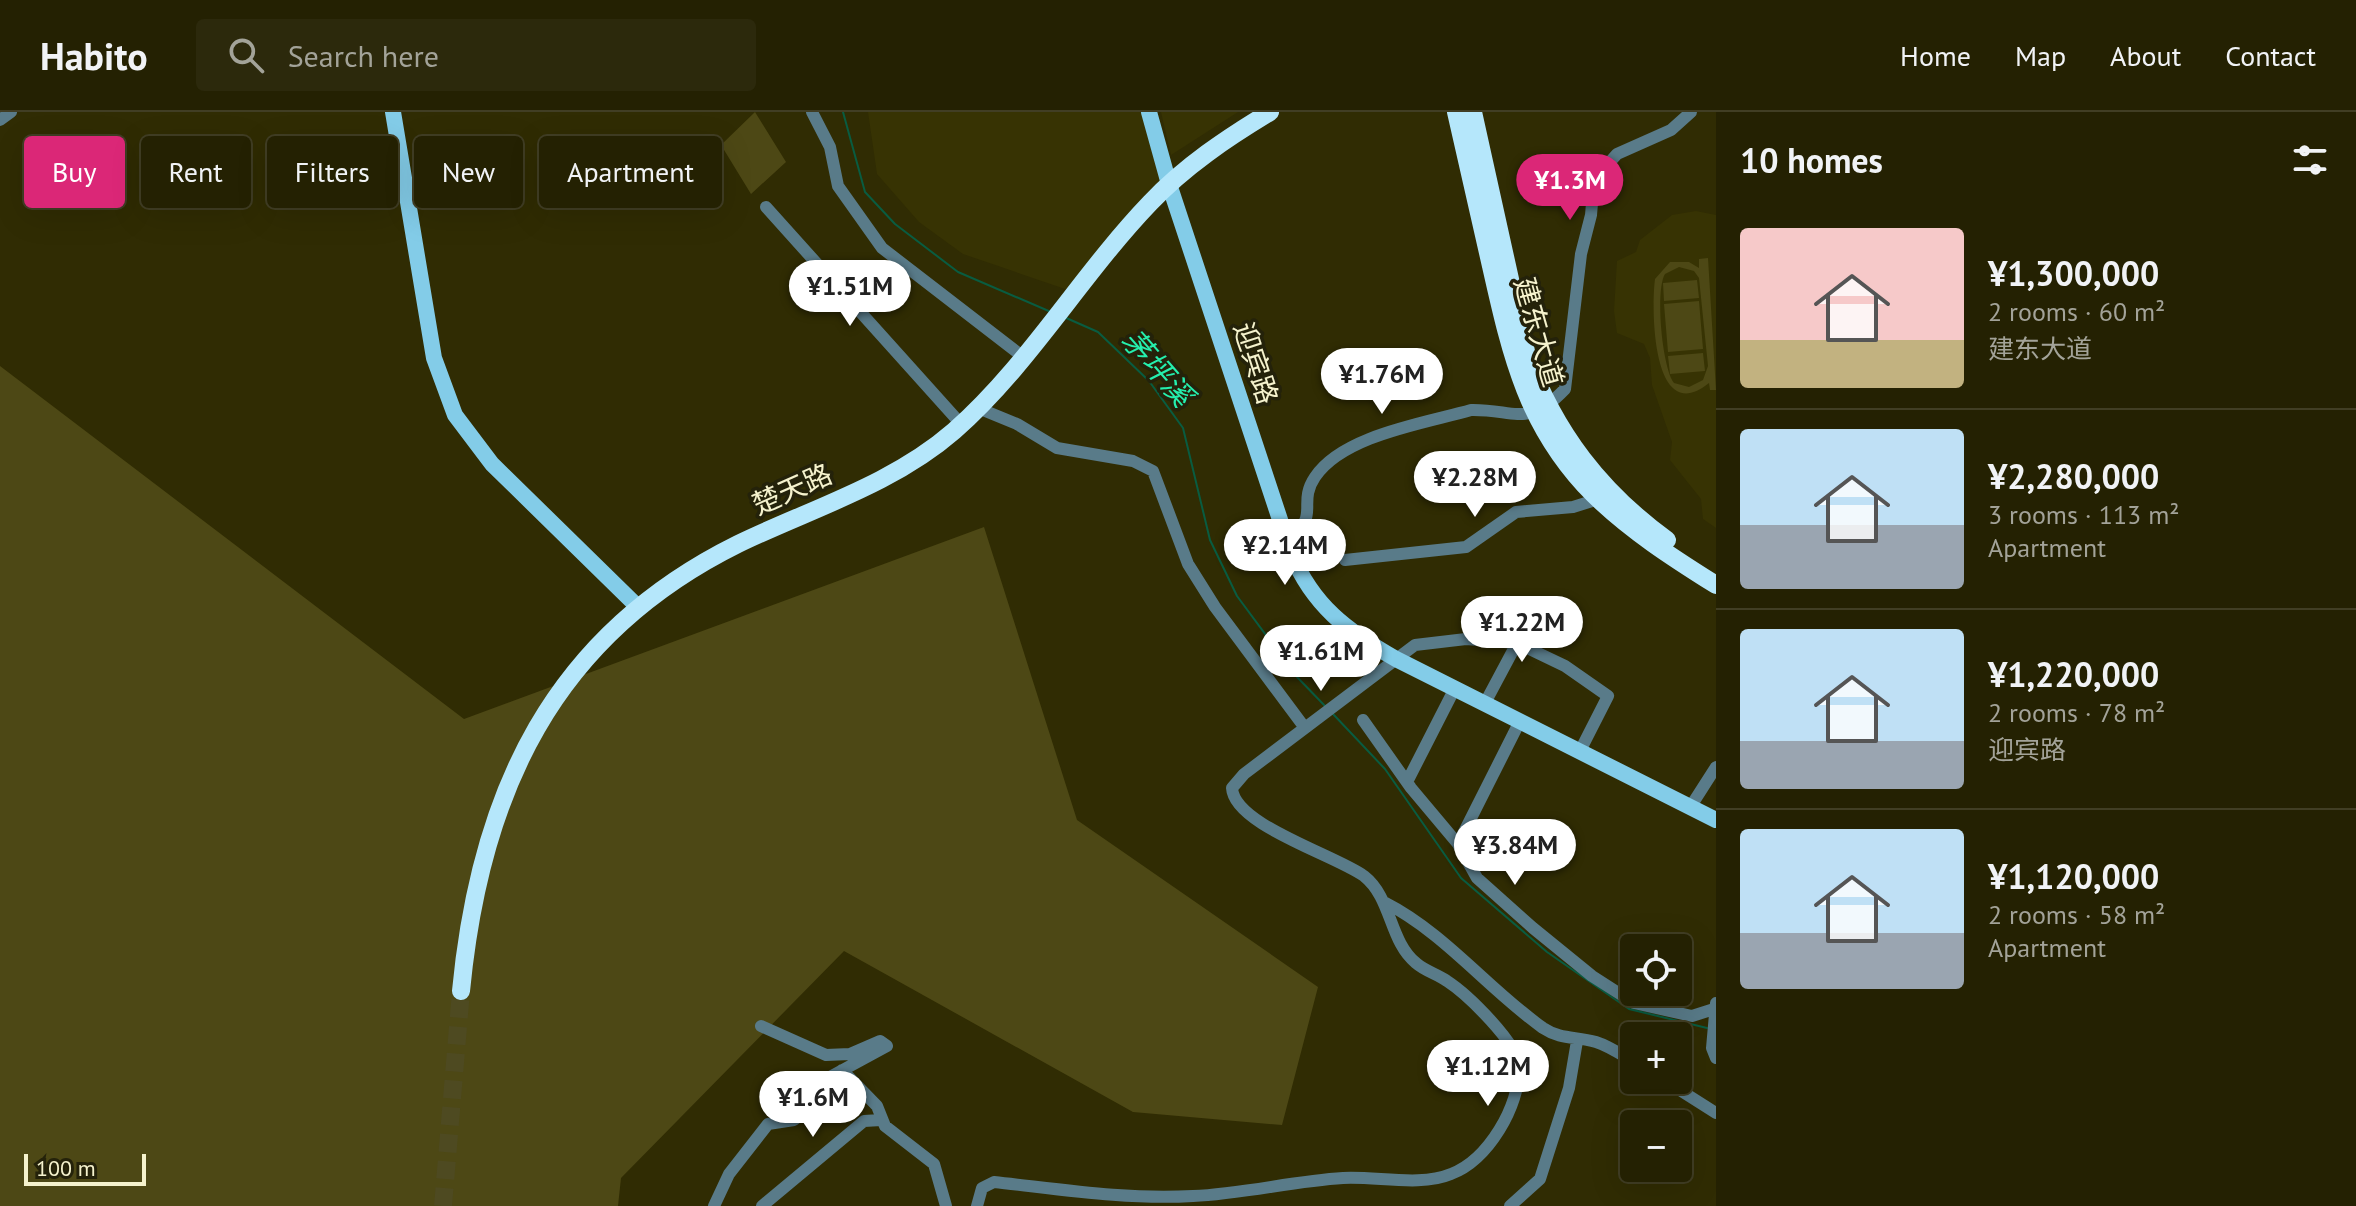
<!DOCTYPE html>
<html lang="en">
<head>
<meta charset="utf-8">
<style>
	body { margin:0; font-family:"PT Sans","Noto Sans SC",sans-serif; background:#2c290c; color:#f1f3f6; height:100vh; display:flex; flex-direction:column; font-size:30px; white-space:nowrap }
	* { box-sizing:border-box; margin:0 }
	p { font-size:26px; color:#a3a399 }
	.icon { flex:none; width:44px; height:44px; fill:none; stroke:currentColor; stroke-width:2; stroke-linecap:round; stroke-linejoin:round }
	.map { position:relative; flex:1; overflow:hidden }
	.sheet { display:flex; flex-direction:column; background:#242102; width:640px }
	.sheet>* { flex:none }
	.hud { position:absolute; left:24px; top:24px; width:760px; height:72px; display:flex; gap:16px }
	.tools { position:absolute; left:1620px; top:822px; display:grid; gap:16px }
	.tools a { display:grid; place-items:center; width:72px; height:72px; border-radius:8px; background:#242102; box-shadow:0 8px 32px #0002,0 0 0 2px #413e24; font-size:40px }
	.scale { position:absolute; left:24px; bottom:20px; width:122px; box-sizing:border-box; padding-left:8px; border:4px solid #f5f2cd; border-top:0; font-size:22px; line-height:28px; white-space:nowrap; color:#f5f2cd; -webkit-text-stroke:6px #24220a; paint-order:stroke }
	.price { position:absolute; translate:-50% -68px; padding:0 18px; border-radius:28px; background:#fff; color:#222; font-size:26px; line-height:52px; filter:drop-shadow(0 2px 4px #0008) }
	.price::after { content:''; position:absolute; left:50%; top:48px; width:24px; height:18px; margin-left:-12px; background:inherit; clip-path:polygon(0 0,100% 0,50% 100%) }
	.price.selected { background:#db2777; color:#fff }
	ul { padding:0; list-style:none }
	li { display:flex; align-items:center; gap:24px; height:200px; padding:0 24px }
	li+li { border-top:2px solid #413e24 }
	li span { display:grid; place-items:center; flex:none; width:224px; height:160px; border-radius:8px; color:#555 }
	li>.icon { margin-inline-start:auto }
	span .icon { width:96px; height:96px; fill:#fffc; stroke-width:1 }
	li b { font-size:34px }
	h2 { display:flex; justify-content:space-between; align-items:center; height:96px; padding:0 24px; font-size:34px }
	.pill { padding:0 28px; border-radius:8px; background:#242102; box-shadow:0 8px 32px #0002,0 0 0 2px #413e24; font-size:28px; line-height:72px }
	.pill.selected { background:#db2777; color:#fff }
	header { display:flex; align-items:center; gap:48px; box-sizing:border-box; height:112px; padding:0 40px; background:#242102; border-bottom:2px solid #413e24 }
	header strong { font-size:38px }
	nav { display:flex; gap:44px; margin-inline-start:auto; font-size:28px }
	.search { width:560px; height:72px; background:#2c290c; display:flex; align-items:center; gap:20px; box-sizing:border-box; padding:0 28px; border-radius:8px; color:#a3a399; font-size:30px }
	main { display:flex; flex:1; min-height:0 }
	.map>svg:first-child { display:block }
</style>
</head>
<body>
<header>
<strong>Habito</strong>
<div class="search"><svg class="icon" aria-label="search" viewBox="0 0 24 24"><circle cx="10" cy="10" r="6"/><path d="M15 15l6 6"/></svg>Search here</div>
<nav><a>Home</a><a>Map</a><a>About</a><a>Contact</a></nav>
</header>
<main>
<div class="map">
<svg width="1716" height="1094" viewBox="0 0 1716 1094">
	<rect width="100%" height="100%" fill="#302c03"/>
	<path fill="#373303" d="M868,0H1146L1163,71L1068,178L963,142L919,110L877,62Z
		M1161,0H1238L1171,43Z
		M1696,99L1716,103V416L1703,407L1701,387L1670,348L1672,330L1652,273L1650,246L1644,232L1617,221L1614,199L1617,149L1636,140L1640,128L1672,103Z"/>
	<path fill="#4d4815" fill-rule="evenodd" d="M755,0L786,50L751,82L721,33Z
		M1708,146L1716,278H1710L1709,271C1652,317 1651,197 1655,167L1670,150H1689L1699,156V147ZM1679,155L1694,159L1699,166L1708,254L1703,268L1689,275L1674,271C1662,256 1655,178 1665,162Z
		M1697,168L1699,186L1664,189L1663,171Z
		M1699,189L1703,237L1668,240L1664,192Z
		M1703,241L1705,259L1670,262L1668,244Z
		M0,254L464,607L984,415L1077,708L1318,875L1282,1013L1133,1000L844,839L621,1066L618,1094H0Z"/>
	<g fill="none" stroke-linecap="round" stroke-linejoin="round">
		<path stroke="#095c41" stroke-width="2" d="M843,0L865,80L895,112L958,160L1051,200
			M1064,205L1098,220L1149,269L1183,316L1210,428L1237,484L1297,565L1326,595
			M1333,602L1385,657L1461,766L1547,840L1629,897L1707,916"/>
		<path stroke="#4e4a21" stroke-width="18" stroke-dasharray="18 9" stroke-linecap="butt" d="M443,1094L461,879"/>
		<path stroke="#597b89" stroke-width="12" d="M812,0L830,35L838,74L882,136L1022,244
			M0,8L11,0
			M766,95L961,312
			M978,296L1017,312L1057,336L1133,349L1153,359L1188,452L1215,495L1305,616
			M1286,425C1323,406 1296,393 1315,365C1343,323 1426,311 1471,298C1515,297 1527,317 1565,277L1581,142L1591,103L1594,68L1617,42L1671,18L1691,0
			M1345,448L1466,435L1516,400L1573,395L1605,385
			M1485,591L1517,531
			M1363,608L1411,676L1458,732L1477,766L1533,816L1592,864L1634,891L1692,904L1714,897
			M1407,670L1455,576
			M1691,694L1716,655
			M1458,732L1520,609
			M1384,790C1445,821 1488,877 1543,916C1561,928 1576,924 1596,930C1609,934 1622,943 1634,950
			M1716,891L1712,936L1716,946
			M842,958L877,994L885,1014L934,1052L946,1094
			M1664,968L1716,1001
			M714,1094L729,1062L768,1012L794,1008L806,998L828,966L887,934L880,929L850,942L826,943L761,914
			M762,1094L864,1009L881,1008
			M977,1094L982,1076L994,1070C1059,1077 1126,1088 1193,1084C1243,1082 1293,1069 1343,1066C1377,1064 1420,1075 1451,1062C1488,1048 1520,994 1519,955C1519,932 1467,882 1447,869C1437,862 1425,859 1416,851C1389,829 1392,786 1364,764C1335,743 1234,713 1232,676L1244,662L1415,533L1466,527L1517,531L1565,554L1608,584L1580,639
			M1510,1094L1540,1067L1569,976L1577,929"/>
		<path stroke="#83cce8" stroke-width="16" d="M393,0L434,246L455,303L492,352L639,496
			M1149,0L1169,72L1291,441C1313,494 1347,519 1396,547L1716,708"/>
		<path stroke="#b5e7fb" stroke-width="18" d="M1456,0C1468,51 1479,103 1491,154C1511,243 1527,316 1594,383C1631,419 1673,446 1716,473
			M1473,0L1527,244C1555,321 1601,380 1667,428
			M461,879C480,681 552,524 738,432C810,397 892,373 954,319C1029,253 1081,163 1150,91C1185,54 1227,26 1270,0"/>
	</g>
	<g text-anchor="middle" stroke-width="7" stroke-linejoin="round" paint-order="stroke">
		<g font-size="28" fill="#f5f2cd" stroke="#24220a">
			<text transform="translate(1539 220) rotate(74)" y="10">建东大道</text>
			<text transform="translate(1256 251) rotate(72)" y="10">迎宾路</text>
			<text transform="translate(792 377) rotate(-24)" y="10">楚天路</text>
		</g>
		<g font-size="30" font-style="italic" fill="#25efae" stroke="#24220a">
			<text transform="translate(1157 256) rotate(49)" y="10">茅坪溪</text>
		</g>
	</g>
</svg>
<div class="tools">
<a><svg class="icon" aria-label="locate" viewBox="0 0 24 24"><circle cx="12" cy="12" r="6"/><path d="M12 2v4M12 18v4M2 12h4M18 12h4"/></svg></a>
<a>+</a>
<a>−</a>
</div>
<div class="scale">100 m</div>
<b class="price selected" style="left:1570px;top:110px">¥1.3M</b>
<b class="price" style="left:850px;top:216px">¥1.51M</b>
<b class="price" style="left:1382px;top:304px">¥1.76M</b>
<b class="price" style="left:1475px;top:407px">¥2.28M</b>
<b class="price" style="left:1285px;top:475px">¥2.14M</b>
<b class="price" style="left:1522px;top:552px">¥1.22M</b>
<b class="price" style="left:1321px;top:581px">¥1.61M</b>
<b class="price" style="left:1515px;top:775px">¥3.84M</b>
<b class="price" style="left:1488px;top:996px">¥1.12M</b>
<b class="price" style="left:813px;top:1027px">¥1.6M</b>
<div class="hud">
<a class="pill selected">Buy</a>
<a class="pill">Rent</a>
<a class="pill">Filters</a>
<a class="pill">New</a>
<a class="pill">Apartment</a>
</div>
</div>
<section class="sheet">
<h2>10 homes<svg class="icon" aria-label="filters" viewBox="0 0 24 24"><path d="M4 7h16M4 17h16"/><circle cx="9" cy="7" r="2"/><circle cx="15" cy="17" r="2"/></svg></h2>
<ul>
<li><span style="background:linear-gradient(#f6c9c9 70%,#c2b280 0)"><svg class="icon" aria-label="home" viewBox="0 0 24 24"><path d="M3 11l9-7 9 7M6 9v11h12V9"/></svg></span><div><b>¥1,300,000</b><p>2 rooms · 60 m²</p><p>建东大道</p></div></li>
<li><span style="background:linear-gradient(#bfe0f5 60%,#9aa5b1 0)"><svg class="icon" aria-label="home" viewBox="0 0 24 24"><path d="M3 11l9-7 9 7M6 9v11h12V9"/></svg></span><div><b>¥2,280,000</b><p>3 rooms · 113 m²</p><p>Apartment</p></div></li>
<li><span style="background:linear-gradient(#bfe0f5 70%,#9aa5b1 0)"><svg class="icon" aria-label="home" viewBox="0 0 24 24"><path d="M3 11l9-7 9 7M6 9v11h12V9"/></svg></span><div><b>¥1,220,000</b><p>2 rooms · 78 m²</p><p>迎宾路</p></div></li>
<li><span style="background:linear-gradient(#bfe0f5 65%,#9aa5b1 0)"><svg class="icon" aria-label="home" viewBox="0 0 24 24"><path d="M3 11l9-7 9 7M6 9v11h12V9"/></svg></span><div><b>¥1,120,000</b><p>2 rooms · 58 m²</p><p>Apartment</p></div></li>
</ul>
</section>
</main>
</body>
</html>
